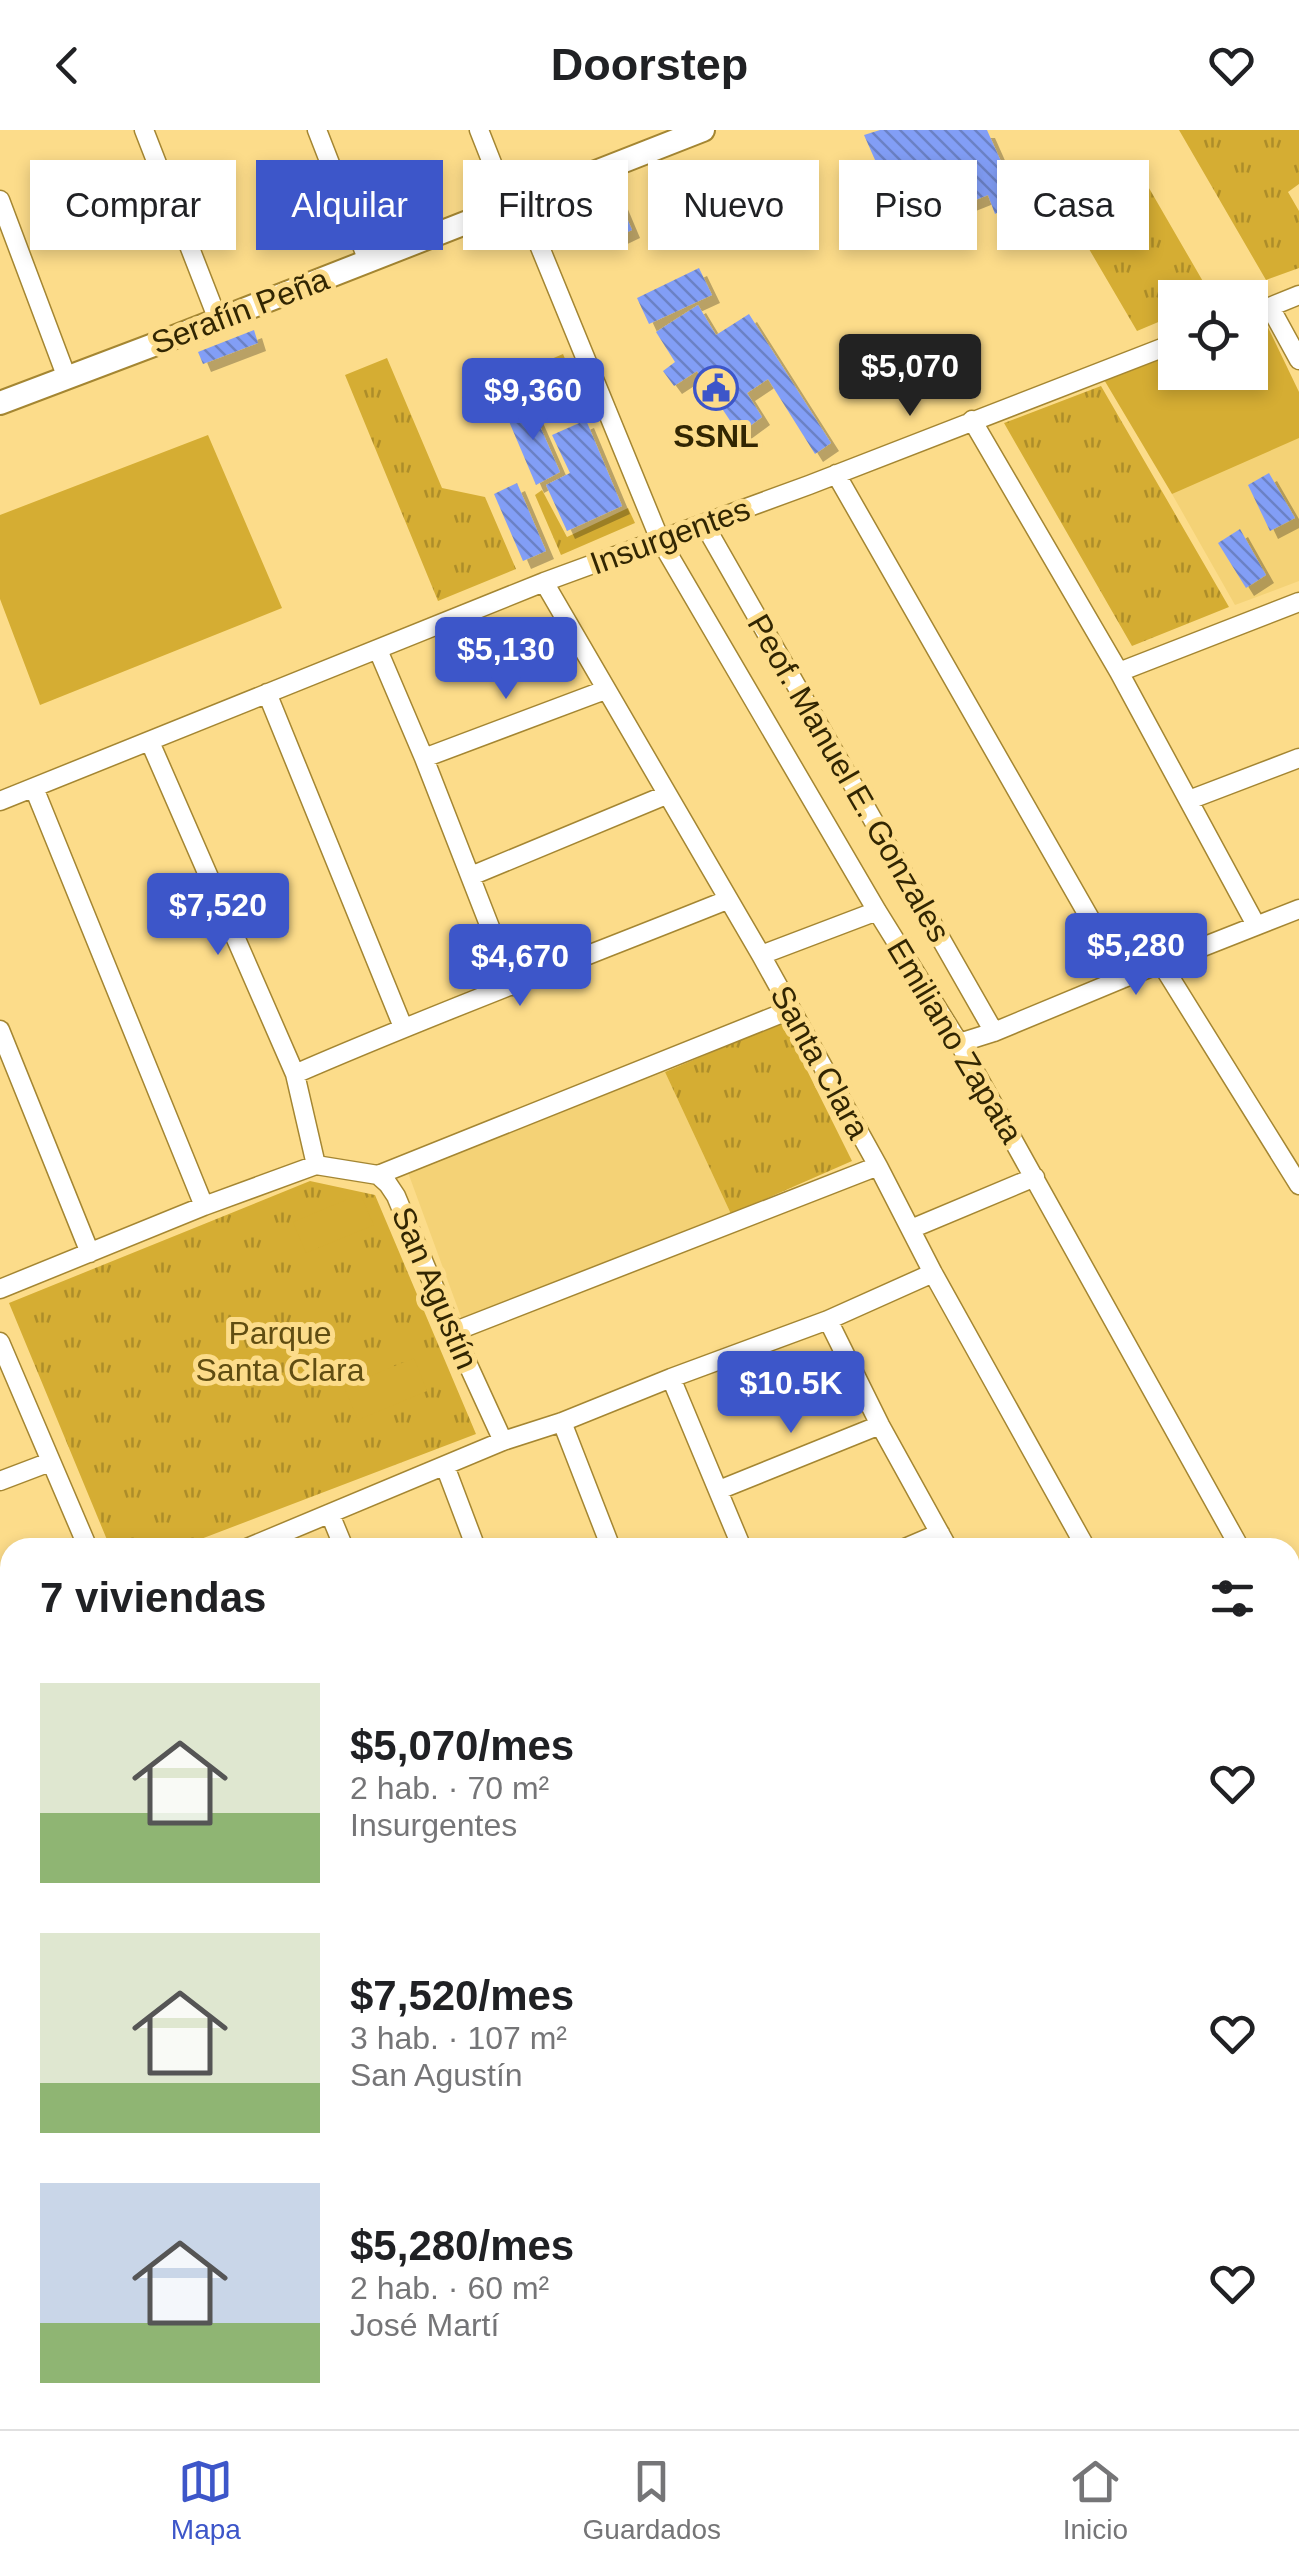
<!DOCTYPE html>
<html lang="es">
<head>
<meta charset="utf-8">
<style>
	body { margin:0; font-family:Helvetica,sans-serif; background:#f6f6f6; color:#202124; height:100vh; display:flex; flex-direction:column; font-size:38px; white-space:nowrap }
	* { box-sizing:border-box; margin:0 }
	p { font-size:32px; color:#757577 }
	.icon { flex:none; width:55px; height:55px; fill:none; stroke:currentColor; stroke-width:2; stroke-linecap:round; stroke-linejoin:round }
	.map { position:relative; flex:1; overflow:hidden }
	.drawer { position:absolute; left:0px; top:1408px; width:1300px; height:892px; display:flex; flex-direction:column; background:#fff; border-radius:30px 30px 0 0; box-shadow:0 5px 15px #0003 }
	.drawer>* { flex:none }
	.top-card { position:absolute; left:30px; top:30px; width:1240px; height:90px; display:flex; gap:20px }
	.buttons { position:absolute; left:1158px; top:150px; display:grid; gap:20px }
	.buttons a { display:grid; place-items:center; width:110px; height:110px; border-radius:0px; background:#fff; box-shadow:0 5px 15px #0003; font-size:50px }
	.price { position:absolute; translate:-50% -85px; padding:0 22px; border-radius:10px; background:#3d56c9; color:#fff; font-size:32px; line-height:65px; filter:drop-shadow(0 2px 5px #0008) }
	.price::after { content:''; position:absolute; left:50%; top:60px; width:30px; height:22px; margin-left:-15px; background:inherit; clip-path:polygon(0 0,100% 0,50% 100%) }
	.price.on { background:#222; color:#fff }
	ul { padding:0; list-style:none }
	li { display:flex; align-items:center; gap:30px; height:250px; padding:0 40px }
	li span { display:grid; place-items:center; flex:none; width:280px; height:200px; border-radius:0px; color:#555 }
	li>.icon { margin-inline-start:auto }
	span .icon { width:120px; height:120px; fill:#fffc; stroke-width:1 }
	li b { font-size:42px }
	h2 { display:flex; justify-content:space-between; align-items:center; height:120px; padding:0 40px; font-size:42px }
	.tag { padding:0 35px; border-radius:0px; background:#fff; box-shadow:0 5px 15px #0003; font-size:35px; line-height:90px }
	.tag.on { background:#3d56c9; color:#fff }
	header { display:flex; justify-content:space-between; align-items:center; height:130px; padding:0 40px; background:#fff; font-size:45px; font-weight:700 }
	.tab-bar { display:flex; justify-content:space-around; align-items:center; height:140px; border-top:2px solid #e0e0e0; background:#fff; font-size:28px; color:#757577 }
	.tab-bar a { display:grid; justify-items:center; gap:5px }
	.tab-bar .on { color:#3d56c9 }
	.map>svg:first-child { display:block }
</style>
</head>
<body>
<header><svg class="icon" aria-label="back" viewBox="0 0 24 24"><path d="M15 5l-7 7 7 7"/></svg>Doorstep<svg class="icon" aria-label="heart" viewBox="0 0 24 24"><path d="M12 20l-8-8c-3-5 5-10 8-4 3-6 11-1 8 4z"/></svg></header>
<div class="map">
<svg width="1299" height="2299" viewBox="0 0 1299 2299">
	<defs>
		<pattern id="grass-tufts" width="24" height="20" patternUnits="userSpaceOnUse" patternTransform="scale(2.5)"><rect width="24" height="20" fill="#d5ad33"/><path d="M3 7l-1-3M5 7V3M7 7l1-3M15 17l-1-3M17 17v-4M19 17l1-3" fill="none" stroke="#ad8d29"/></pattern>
		<pattern id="building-back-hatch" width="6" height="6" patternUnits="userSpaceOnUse" patternTransform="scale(2.5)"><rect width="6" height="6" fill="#829ef6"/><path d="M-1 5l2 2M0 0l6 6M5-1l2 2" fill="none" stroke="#6b81c5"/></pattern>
		<filter id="shadow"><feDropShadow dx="8" dy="8" stdDeviation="0" flood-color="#0004"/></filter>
	</defs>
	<rect width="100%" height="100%" fill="#fcdc8a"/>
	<path fill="#f4d276" d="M1299,298V451L1235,475L1172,364Z
		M665,942L731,1084L464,1195L406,1037Z"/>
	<path fill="url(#grass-tufts)" d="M1179,0H1299V54L1288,62L1299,81V138L1266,150Z
		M1142,46L1212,167L1175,168V185L1137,201L1065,78Z
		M563,224L588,284L529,266L473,290L462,267Z
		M387,228L442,358L485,367L516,439L438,471L345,245Z
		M1101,256L1229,477L1132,516L1004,293Z
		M542,360L567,407L628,378L635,393L561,425L535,365Z
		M783,892L852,1031L731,1084L665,942Z
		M310,1051L375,1065L476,1304L180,1417H110L9,1173Z"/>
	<path fill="#d5ad33" d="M1263,187L1299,262V308L1172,364L1103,248L1175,220V242H1250V192Z
		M208,305L282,478L40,575L0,469V385Z
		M360,1064L374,1095L306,1123L293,1092Z
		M414,1228L427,1261L358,1290L344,1257Z"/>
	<path fill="url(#building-back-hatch)" filter="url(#shadow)" d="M880,0H987L1019,72L995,84L988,65L905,98L864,5Z
		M616,62L632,100L607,112L590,73Z
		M699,138L712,165L649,194L637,168Z
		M698,175L716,205L749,184L831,313L815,324L768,249L747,263L762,287L739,304L697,241L674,256L663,241L675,232L656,202Z
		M254,200L258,213L203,234L198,222Z
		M529,271L560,342L536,355L505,282Z
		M586,290L622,376L567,401L546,355L570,343L552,305Z
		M1269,343L1295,388L1270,401L1248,355Z
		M517,353L546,421L523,431L494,364Z
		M1240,399L1266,445L1246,458L1218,413Z"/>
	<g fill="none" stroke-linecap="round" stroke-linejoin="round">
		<g stroke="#a48632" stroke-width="21">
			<path id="minor" d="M144,0L218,190
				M317,0L368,131
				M479,0L509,76
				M0,70L67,248
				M521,71L660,410L877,781L959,913L1240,1418
				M1270,177L1299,230
				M1250,185L1299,165
				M972,290L1119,542L1256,795
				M836,344L1124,848
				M704,394L994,902
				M544,452L761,825L878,1036L933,1143L1086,1418
				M378,520L424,628L513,856
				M1119,542L1299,472
				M267,563L403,897
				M150,612L295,944L316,1035
				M424,628L605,560
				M34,658L204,1076
				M1189,670L1299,628
				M0,671L544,452L809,355L1175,213
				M471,746L666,665
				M761,825L877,781
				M1161,833L1299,1055
				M0,900L90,1123
				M959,913L994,902L1124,848L1299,779
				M295,944C437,882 583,828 727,770
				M378,1045L790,880
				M911,1099L1035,1047
				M0,1159L204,1076L316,1035L378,1045L388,1054L396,1066L453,1202L503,1311
				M828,1190L880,1295L948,1418
				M453,1202L878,1036
				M0,1212L88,1418
				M671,1248L742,1418
				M562,1292L611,1418
				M445,1336L476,1418
				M0,1351L50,1332
				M719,1360L880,1295
				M330,1384L344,1418
				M247,1418L503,1311L562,1292L671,1248L828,1190L933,1143
				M905,1418L940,1403
				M1290,1495L1299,1492
				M0,1533L10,1557
				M0,1854L10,1879
				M1290,1937L1299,1958
				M0,1984L10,1980
				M0,2086L10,2112
				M0,2256L10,2252
				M73,2290L76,2299
				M201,2290L204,2299
				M364,2290L370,2299
				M550,2290L553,2299
				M672,2290L675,2299
				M801,2290L804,2299
				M927,2290L930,2299
				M1034,2290L1038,2299
				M1171,2290L1174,2299
				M1287,2290L1290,2299"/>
		</g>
		<g stroke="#a48632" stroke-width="26">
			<path id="secondary" d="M0,273L164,211L703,0
				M1290,1972L1299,1970
				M1290,2012L1299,2009
				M403,2299L426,2290
				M512,2299L537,2290"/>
		</g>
		<use href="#minor" stroke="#fff" stroke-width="18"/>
		<use href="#secondary" stroke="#fff" stroke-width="22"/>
	</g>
	<defs>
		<g id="civic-ring" transform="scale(2.25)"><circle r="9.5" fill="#fcdc8a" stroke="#3d56c9" stroke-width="1.5"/><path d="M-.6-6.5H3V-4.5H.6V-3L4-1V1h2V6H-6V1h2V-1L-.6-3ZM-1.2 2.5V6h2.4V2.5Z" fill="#3d56c9"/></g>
	</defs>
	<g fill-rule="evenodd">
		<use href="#civic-ring" x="716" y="258"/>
	</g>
	<g text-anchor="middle" stroke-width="10" stroke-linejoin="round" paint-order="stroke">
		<g font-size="32" fill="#322602" stroke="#fcdc8a">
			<text transform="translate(240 181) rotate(-21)" y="11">Serafín Peña</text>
			<text transform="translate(670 406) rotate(-20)" y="11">Insurgentes</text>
			<text transform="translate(849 648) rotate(60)" y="11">Peof. Manuel E. Gonzales</text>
			<text transform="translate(955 911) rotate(59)" y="11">Emiliano Zapata</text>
			<text transform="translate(820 932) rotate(61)" y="11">Santa Clara</text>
			<text transform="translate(435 1158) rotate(67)" y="11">San Agustín</text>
		</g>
		<g font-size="32" font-weight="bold" fill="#322602" stroke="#fcdc8a">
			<text x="716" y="317">SSNL</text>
		</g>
		<g font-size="32" fill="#604d12" stroke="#fcdc8a">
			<text x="280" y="1214">Parque<tspan x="280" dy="37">Santa Clara</tspan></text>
		</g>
	</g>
</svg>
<div class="buttons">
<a><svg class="icon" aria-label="locate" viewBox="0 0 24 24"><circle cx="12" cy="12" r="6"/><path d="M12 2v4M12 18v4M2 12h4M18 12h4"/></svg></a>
</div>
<b class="price on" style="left:910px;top:289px">$5,070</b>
<b class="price" style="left:533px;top:313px">$9,360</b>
<b class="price" style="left:506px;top:572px">$5,130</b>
<b class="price" style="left:218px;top:828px">$7,520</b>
<b class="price" style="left:1136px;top:868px">$5,280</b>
<b class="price" style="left:520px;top:879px">$4,670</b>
<b class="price" style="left:791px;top:1306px">$10.5K</b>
<div class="top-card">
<a class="tag">Comprar</a>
<a class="tag on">Alquilar</a>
<a class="tag">Filtros</a>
<a class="tag">Nuevo</a>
<a class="tag">Piso</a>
<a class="tag">Casa</a>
</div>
<section class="drawer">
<h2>7 viviendas<svg class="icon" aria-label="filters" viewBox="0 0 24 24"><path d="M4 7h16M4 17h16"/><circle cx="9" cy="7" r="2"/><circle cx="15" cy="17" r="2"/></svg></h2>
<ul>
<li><span style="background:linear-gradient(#dfe7d0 65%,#8fb573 0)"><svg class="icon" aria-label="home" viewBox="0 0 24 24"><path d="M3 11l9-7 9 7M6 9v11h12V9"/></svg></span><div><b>$5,070/mes</b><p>2 hab. · 70 m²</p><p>Insurgentes</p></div><svg class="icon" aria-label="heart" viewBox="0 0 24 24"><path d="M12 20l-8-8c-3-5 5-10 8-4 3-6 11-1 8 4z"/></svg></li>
<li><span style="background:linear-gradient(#dfe7d0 75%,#8fb573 0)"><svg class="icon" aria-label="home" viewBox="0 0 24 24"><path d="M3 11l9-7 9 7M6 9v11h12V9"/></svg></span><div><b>$7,520/mes</b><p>3 hab. · 107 m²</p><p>San Agustín</p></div><svg class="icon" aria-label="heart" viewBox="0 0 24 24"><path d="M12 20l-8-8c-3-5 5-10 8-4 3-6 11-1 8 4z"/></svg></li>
<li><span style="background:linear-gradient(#c9d6e8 70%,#8fb573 0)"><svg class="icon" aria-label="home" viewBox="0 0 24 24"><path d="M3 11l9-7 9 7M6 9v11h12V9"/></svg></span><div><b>$5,280/mes</b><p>2 hab. · 60 m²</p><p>José Martí</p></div><svg class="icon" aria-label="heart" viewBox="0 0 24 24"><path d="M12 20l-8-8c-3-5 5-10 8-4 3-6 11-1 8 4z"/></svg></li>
</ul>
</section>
</div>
<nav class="tab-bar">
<a class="on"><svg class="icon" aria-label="map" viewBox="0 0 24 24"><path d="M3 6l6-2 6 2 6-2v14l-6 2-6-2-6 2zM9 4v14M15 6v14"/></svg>Mapa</a>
<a><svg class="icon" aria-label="saved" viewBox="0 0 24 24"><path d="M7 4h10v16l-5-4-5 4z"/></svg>Guardados</a>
<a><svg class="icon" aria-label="home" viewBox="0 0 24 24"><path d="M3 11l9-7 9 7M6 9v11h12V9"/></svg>Inicio</a>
</nav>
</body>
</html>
